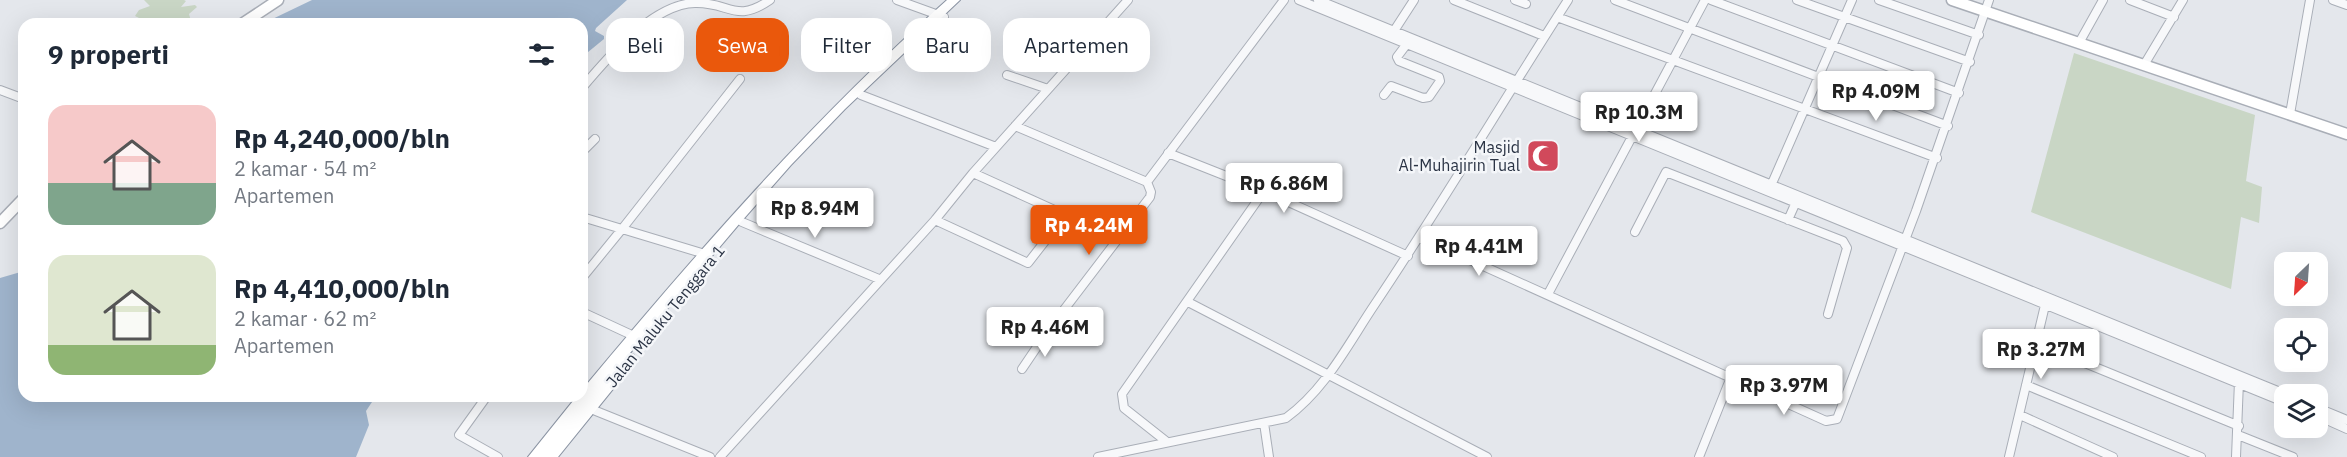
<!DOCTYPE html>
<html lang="id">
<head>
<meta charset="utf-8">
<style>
	body { margin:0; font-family:"IBM Plex Sans",sans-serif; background:#f2f2f3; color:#1f2937; height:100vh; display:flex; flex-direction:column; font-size:22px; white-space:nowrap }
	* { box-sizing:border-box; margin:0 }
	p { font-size:20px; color:#747a83 }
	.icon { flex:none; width:33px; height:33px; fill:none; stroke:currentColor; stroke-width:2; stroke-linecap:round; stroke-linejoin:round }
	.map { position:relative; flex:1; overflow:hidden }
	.panel { position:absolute; left:18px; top:18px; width:570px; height:384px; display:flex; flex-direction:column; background:#fff; border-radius:18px; box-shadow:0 6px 24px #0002 }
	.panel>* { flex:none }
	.top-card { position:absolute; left:606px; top:18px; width:570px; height:54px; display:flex; gap:12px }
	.needle { width:39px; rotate:205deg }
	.tools { position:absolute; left:2274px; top:252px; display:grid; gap:12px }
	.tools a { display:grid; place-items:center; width:54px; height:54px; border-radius:12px; background:#fff; box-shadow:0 6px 24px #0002; font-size:30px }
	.price { position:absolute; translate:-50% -51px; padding:0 14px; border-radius:6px; background:#fff; color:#222; font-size:20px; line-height:39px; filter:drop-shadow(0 2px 3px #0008) }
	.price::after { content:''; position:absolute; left:50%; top:36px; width:18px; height:14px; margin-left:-9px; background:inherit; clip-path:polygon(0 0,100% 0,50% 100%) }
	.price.selected { background:#ea580c; color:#fff }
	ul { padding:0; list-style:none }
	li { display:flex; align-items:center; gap:18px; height:150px; padding:0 30px }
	li span { display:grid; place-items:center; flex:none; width:168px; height:120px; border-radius:18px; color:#555 }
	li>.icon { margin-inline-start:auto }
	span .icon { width:72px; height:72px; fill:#fffc; stroke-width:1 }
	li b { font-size:26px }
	h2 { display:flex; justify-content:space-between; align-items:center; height:72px; padding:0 30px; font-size:26px }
	.tag { padding:0 21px; border-radius:18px; background:#fff; box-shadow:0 6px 24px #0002; font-size:21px; line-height:54px }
	.tag.selected { background:#ea580c; color:#fff }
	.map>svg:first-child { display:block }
</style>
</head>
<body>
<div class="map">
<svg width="2347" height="457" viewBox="0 0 2347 457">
	<rect width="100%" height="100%" fill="#e4e7ec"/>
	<path fill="#c9d6c5" d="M144,0H184L186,1L181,7L195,5L197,7L189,14L191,21L188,24L149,23L135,16L139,10L150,6Z
		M2074,53L2255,115L2246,181L2262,187L2259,223L2241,217L2231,289L2031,212Z"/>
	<path fill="#9fb4cc" d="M312,0H627L596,28L595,31L604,36V39L582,57V24H262Z
		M24,271V396H376L366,411L369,425L356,457H0V278Z"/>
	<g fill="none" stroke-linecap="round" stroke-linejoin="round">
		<g stroke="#a9aeb7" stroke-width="10">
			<path id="street" d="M897,0L944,17
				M1299,0L2284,402
				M1318,0L2285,394
				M1454,0L1544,36
				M1515,0L1526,4
				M1615,0L1948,126
				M1711,0L1959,93
				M1797,0L1970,62
				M1879,0L1979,35
				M2130,0L2174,17
				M2333,0L2347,5
				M1557,17L1937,158
				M1392,34L1414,0
				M2079,43L2103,0
				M2144,65L2183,0
				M1007,75L1048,89
				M582,88C608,57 653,4 695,3C730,2 735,24 770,0
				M0,90L24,99
				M861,95L996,147
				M1384,95L1391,86L1423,98L1429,97L1440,81L1439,77L1399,61L1397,57L1406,45
				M2290,114L2310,0
				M1015,126L1147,182L1284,0
				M582,152L595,139
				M1168,153L1264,191L1408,256
				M1770,188L1852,0
				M582,217L622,229L740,79
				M935,220L1028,263L1063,218L1061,213L973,173
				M1788,220L1796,202
				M742,222L879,279
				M1635,232L1666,172L1843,241L1847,248L1828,314
				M1419,237L1826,421L1837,419L1916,211L1989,0
				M582,278L622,229L705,254
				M1548,294L1705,0
				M1188,302L1487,457
				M582,312L636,337
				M2036,343L2239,426
				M1022,369L1047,332L1150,197L1151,192L1147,182
				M2026,385L2201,457
				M487,396L459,435L498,457
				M586,407L710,457
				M2318,408L2347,420
				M2020,415L2113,457
				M2318,416L2347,429
				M1264,423L1269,457
				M2238,435L2293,457
				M1167,442L1124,408L1122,394L1264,191
				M720,457L935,220L973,173L1128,0
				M1098,457L1286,418C1326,389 1348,344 1375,304C1442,204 1503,101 1568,0
				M1699,457L1731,377
				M2009,457L2046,301
				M2236,457L2239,381"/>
		</g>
		<g stroke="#a9aeb7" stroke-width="13">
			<path id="secondary" d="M1952,0L2347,134
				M242,24L278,0
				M0,223L24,198"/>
		</g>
		<g stroke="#8b94a3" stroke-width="2">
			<path id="highway" d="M947,0H960L845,109L791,165L740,223L630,353L634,355L636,359L634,363L558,457H528L577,396H582V390C697,252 812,120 947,0Z"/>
		</g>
		<use href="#street" stroke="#f7f8fa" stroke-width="8"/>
		<use href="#secondary" stroke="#fff" stroke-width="10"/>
		<use href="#highway" fill="#fff" fill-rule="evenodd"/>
	</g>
	<defs>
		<g id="mosque-square" transform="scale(1.725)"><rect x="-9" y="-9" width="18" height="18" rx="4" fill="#d1495b" stroke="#f4f6f9"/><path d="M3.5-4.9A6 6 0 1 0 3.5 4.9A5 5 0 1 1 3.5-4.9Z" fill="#fff"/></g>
	</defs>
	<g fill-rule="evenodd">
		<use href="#mosque-square" x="1543" y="156"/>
	</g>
	<g text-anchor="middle" stroke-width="5" stroke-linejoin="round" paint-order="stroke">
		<g font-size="16" fill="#2b3445" stroke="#f4f6f9" text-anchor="end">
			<text x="1520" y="153">Masjid<tspan x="1520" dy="18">Al-Muhajirin Tual</tspan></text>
		</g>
		<g font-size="16" fill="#2b3445" stroke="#f4f6f9">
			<text transform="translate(665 316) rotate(-51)" y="6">Jalan Maluku Tenggara 1</text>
		</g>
	</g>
</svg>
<div class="tools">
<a><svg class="needle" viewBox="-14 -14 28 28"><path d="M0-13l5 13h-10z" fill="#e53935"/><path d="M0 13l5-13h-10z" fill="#747a83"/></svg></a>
<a><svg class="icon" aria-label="locate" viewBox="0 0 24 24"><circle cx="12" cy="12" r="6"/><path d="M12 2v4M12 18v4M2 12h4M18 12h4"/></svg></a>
<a><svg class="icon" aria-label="layers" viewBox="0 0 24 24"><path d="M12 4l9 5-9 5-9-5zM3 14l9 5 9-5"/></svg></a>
</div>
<b class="price" style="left:1876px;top:122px">Rp 4.09M</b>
<b class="price" style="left:1639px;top:143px">Rp 10.3M</b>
<b class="price" style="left:1284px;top:214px">Rp 6.86M</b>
<b class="price" style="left:815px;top:239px">Rp 8.94M</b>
<b class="price selected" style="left:1089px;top:256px">Rp 4.24M</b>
<b class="price" style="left:1479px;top:277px">Rp 4.41M</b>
<b class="price" style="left:1045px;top:358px">Rp 4.46M</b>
<b class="price" style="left:2041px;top:380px">Rp 3.27M</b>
<b class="price" style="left:1784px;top:416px">Rp 3.97M</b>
<div class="top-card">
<a class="tag">Beli</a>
<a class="tag selected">Sewa</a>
<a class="tag">Filter</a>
<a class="tag">Baru</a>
<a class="tag">Apartemen</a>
</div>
<section class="panel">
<h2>9 properti<svg class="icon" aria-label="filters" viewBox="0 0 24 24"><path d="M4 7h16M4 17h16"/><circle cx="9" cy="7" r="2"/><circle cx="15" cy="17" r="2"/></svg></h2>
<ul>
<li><span style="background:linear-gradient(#f6c9c9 65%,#7fa58c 0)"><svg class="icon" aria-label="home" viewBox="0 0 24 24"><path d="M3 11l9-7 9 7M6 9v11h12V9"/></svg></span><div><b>Rp 4,240,000/bln</b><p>2 kamar · 54 m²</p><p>Apartemen</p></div></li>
<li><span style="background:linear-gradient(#dfe7d0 75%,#8fb573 0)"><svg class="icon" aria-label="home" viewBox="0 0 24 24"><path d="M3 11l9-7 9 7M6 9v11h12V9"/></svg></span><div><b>Rp 4,410,000/bln</b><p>2 kamar · 62 m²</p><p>Apartemen</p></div></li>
</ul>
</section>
</div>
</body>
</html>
